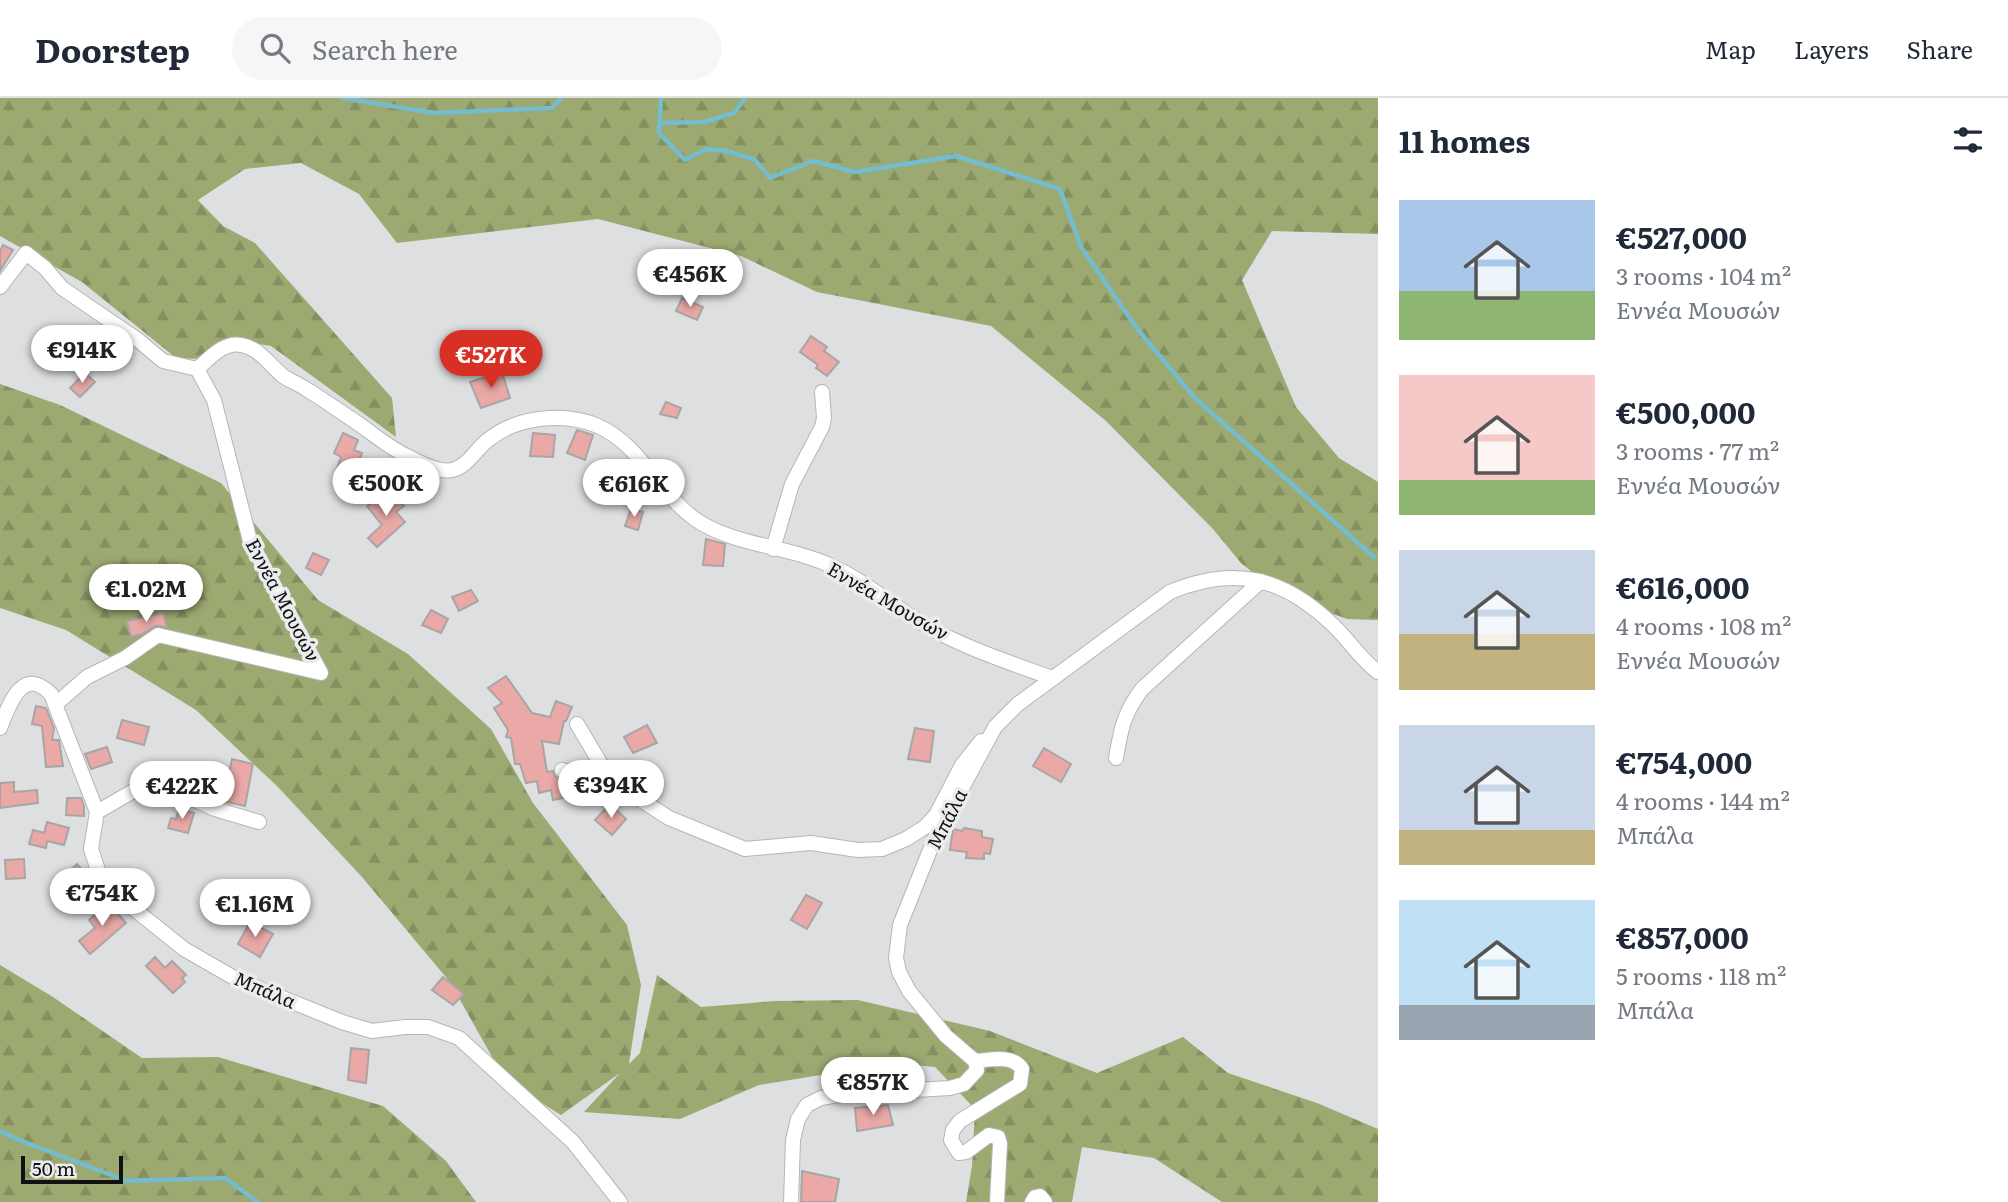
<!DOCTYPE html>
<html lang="en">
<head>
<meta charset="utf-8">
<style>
	body { margin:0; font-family:Literata,serif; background:#f6f6f7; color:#1f2937; height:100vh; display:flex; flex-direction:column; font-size:26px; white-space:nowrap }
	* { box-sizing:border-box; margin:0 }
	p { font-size:23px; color:#747a83 }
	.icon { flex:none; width:38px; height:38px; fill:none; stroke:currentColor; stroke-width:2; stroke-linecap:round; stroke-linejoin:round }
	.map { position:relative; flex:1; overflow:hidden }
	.panel { display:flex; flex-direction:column; background:#fff; width:630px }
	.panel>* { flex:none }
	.scale { position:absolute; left:21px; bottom:18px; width:102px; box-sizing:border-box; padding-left:7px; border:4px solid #111112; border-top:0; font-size:19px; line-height:24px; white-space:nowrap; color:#111112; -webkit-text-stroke:5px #eaecee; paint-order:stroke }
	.price { position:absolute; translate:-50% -60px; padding:0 16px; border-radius:24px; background:#fff; color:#222; font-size:23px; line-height:46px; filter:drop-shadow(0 2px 4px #0008) }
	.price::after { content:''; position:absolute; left:50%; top:42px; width:21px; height:16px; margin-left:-10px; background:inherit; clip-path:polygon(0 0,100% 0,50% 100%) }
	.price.on { background:#d93025; color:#fff }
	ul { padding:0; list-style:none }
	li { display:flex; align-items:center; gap:21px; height:175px; padding:0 21px }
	li span { display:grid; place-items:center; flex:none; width:196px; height:140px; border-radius:0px; color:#555 }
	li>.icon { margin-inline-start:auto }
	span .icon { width:84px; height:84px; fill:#fffc; stroke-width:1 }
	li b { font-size:30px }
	h2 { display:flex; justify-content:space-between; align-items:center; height:84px; padding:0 21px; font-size:30px }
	header { display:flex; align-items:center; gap:42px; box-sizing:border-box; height:98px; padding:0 35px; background:#fff; border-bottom:2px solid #e0e1e3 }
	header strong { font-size:33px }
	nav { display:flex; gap:38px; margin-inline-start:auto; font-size:24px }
	.search { width:490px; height:63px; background:#f6f6f7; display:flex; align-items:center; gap:18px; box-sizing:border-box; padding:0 24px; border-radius:38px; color:#747a83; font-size:26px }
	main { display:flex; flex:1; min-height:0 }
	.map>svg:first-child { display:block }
</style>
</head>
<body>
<header>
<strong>Doorstep</strong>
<div class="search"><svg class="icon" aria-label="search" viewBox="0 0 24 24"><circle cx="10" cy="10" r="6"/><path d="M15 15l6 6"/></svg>Search here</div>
<nav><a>Map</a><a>Layers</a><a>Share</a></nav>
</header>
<main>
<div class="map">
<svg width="1378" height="1104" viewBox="0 0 1378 1104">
	<defs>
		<pattern id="forest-firs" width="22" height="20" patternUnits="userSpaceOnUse" patternTransform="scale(1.75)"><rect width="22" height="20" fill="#9ca971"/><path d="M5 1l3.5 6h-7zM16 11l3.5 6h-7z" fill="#859061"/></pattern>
	</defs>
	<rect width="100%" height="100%" fill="#dddfe1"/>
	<path fill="url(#forest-firs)" d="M0,0H1378V136L1272,133L1242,182L1296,309L1339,360L1378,384V522L1347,521L1279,496L1241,465L1213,431L1106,323L991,228L817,194L741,158L598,121L397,145L359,96L301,65L245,71L198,102L223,128L255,145L392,300L396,339L271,248L227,241L201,261L176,260L82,184L0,138Z
		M0,286L60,307L221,385L318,502L408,556L491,631L533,705L627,827L641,887L629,966L640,955L657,877L701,909L776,903L858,902L990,933L1097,975L1183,939L1228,975L1317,1005L1378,1031V1104H1222L1154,1060L1082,1049L1072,1104H966L972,1068L975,1011L935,969L895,965L759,987L680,1021L584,1014L620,975L561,1017L505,982L450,884L362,779L277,688L196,612L66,532L0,510Z
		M0,867L53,899L142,960L218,959L383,1008L446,1063L476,1104H0Z"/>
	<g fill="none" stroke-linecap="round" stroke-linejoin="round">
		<path stroke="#73bdce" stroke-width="4.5" d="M343,0L434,15L552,10L561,0
			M661,0L659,35L685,62L706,51L727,53L755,62L770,80L813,63L855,74L956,58L1060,91L1081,149L1138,232L1195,300L1374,459
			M661,25L704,24L734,15L745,0
			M0,1033L19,1042L127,1083L225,1080L258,1104"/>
	</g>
	<path fill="#eaa9a6" stroke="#a8a5a5" stroke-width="2" d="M3,147L13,152L0,173V153Z
		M682,200L703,209L697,222L676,213Z
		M113,236L132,249L122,262L102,248Z
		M811,238L827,249L824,253L839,264L827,278L816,270L818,267L800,254Z
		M502,274L510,300L481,310L470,284Z
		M85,275L95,284L80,299L70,290Z
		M666,304L681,310L677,320L660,316Z
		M577,332L593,337L585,362L567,355Z
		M343,335L358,342L354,352L362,355L352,379L336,373L341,359L334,355Z
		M533,335L555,337L553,359L530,358Z
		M389,394L404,408L396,414L405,424L377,449L368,440L382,427L367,408Z
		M631,411L643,414L638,432L625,428Z
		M706,441L725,446L723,468L703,467Z
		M313,455L329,462L321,477L306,470Z
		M471,492L478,503L459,513L452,499Z
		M431,512L448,521L441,535L422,527Z
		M163,515L167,529L156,528L142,536L131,539L127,523Z
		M506,578L532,615L550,619L556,603L572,609L566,623H564L559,646L542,643L547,674L553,673L555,679L562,682L567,699L553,702L551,692L539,695L537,683L526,685L520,666H515L511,640L506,639L508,632L494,610L502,605L488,590Z
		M36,608L46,610L54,630L52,642H59L63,668L46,669L42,628L32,626Z
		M122,622L149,629L144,647L117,640Z
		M647,627L657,645L633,655L624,639Z
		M915,630L934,633L930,664L908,661Z
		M107,649L112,664L91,671L85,656Z
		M1044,650L1071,666L1061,684L1033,668Z
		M232,661L253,666L245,708L223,703Z
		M177,664L196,666L194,682L176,680Z
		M14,684V694L37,692L38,705L0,710V685Z
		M67,700H81L84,708V718L66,717Z
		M610,706L626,721L612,737L595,722Z
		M179,711L194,715L188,735L168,730L171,720L176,721Z
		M47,724L69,730L64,747L47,743L46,750L29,746L33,732L44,735Z
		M964,730L982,733V739L993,741L990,756L984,755V761L966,760L967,754L950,752L953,731L962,733Z
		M24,761L25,780L6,781L5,762Z
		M77,766L89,780L73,794L61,781Z
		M241,791L251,799L237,815L223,800L230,792L236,797Z
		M806,797L822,805L807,831L791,822Z
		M109,805L126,825L90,856L79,843L95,830L89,822Z
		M250,824L273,836L260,859L238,846Z
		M155,859L165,870L172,863L186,877L182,880L185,884L173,895L146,868Z
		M443,879L464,896L453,907L432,892Z
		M351,950L369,952L366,985L348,982Z
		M888,1007L893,1027L857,1033L855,1010Z
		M802,1073L839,1081L835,1104H801Z"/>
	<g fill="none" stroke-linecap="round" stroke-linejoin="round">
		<g stroke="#b5b6b8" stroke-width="16">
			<path id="minor" d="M0,189L26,155L45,170L62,190L138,242L163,263L197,271
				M773,451L792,386L822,329L824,320L822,294
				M56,606L87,579L125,560L158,537L321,575L250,443L214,302L197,271C209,261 224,243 241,247C260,250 269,267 283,278C290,283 299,286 306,291C321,300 335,310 350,320C369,332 387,349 407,358C419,364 438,375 452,372C467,369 477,350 488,342C517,318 565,314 598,328C643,348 660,400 701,425C740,448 786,448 827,466C863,481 895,510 930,530C968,551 1011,565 1052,580
				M577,626L611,683
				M0,630C9,607 22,567 51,596L97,714L91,751L99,775L113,794L184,851L236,881L342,924L372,933L405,929H428L459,940L573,1044L620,1104
				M1116,660C1121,630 1124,615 1142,591L1261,483
				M562,672L611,683L669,720L745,751L811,745L858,752L882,751L906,741L925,729L936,717L962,667L981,643
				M97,714L142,688L166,689L215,711L259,724
				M975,963C991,962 1012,956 1022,971L1020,986L960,1023L953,1032L951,1042L959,1055L966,1054L989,1037L998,1039L1000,1046L997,1104
				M791,1104L793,1042L798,1021L807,1007L821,1000L844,996L950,990L964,986L977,972L975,963L946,938L909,893L899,874L896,860L900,827L934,742L995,629L1018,606L1170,494C1234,467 1283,479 1333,527C1349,542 1360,561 1378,574
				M1032,1104L1035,1099L1040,1098L1045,1104"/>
		</g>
		<use href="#minor" stroke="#fff" stroke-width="14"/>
	</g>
	<g text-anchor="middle" stroke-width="7" stroke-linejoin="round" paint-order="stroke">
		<g font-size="19" fill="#111112" stroke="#eaecee">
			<text transform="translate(283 502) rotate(62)" y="7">Εννέα Μουσών</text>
			<text transform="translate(888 503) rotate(30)" y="7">Εννέα Μουσών</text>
			<text transform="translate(947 721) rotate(-63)" y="7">Μπάλα</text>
			<text transform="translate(265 892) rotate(23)" y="7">Μπάλα</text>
		</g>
	</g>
</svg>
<div class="scale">50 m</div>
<b class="price" style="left:690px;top:211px">€456K</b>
<b class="price" style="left:82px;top:287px">€914K</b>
<b class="price on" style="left:491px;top:292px">€527K</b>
<b class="price" style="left:386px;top:420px">€500K</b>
<b class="price" style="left:634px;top:421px">€616K</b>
<b class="price" style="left:146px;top:526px">€1.02M</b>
<b class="price" style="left:611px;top:722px">€394K</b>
<b class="price" style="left:182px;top:723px">€422K</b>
<b class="price" style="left:102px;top:830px">€754K</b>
<b class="price" style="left:255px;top:841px">€1.16M</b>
<b class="price" style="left:873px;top:1019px">€857K</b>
</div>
<section class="panel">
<h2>11 homes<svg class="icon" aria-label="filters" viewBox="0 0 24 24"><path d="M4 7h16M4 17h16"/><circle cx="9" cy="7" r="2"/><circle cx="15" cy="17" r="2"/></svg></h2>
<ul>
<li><span style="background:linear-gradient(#a9c7e8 65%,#8fb573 0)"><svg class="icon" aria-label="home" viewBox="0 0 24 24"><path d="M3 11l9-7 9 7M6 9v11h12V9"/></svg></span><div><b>€527,000</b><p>3 rooms · 104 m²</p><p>Εννέα Μουσών</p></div></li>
<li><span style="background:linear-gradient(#f6c9c9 75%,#8fb573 0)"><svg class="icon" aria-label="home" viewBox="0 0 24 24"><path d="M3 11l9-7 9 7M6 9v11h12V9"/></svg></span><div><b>€500,000</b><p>3 rooms · 77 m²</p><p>Εννέα Μουσών</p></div></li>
<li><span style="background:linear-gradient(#c9d6e8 60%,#c2b280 0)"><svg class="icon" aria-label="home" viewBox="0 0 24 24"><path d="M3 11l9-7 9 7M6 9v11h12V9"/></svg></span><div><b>€616,000</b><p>4 rooms · 108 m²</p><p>Εννέα Μουσών</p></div></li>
<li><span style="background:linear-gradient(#c9d6e8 75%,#c2b280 0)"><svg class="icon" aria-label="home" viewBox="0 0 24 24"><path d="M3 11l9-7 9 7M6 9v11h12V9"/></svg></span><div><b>€754,000</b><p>4 rooms · 144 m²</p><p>Μπάλα</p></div></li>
<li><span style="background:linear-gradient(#bfe0f5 75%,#9aa5b1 0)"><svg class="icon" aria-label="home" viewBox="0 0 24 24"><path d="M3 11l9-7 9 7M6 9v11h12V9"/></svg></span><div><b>€857,000</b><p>5 rooms · 118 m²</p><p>Μπάλα</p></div></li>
</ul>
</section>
</main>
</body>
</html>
